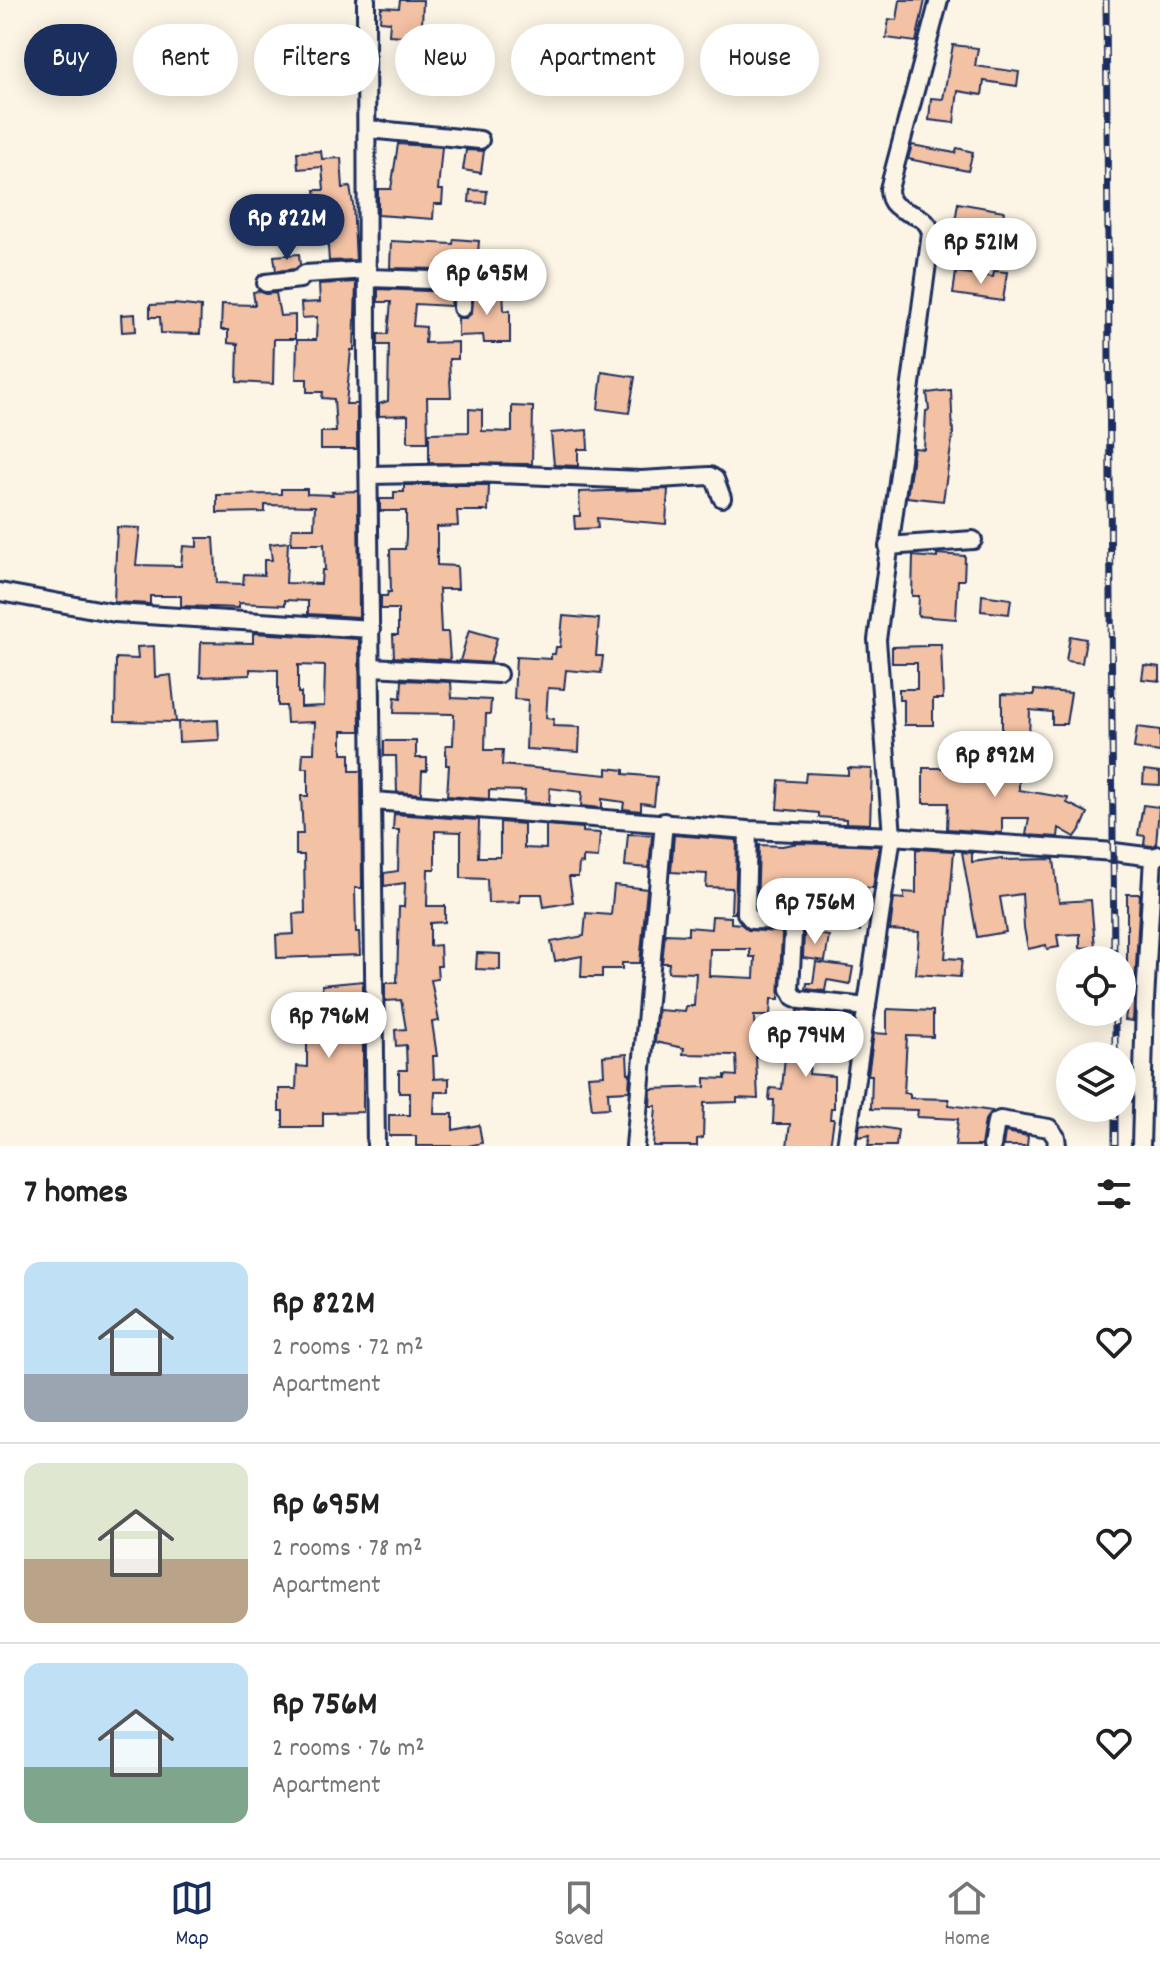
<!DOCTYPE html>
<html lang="en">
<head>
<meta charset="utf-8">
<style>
	body { margin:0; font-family:Dekko,sans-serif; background:#f2f2f2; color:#222; height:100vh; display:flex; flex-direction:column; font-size:30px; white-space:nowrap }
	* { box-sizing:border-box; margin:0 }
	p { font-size:26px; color:#767676 }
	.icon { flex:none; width:44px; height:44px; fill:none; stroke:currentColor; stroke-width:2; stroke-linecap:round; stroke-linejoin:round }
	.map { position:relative; height:1146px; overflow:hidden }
	.details { display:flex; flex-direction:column; background:#fff; flex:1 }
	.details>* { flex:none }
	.hud { position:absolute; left:24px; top:24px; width:1112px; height:72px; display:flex; gap:16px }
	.tools { position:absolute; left:1056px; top:946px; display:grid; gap:16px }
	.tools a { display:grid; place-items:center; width:80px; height:80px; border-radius:50%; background:#fff; box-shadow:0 4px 20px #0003; font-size:40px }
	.price { position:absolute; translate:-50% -68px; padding:0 18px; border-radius:28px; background:#fff; color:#222; font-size:26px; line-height:52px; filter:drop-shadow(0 2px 4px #0008) }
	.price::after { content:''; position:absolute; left:50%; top:48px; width:24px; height:18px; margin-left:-12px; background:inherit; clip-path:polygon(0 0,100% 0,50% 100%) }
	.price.selected { background:#1b2f5e; color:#fff }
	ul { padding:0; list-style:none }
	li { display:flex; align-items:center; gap:24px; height:200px; padding:0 24px }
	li+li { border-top:2px solid #e0e0e0 }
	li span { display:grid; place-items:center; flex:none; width:224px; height:160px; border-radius:16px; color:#555 }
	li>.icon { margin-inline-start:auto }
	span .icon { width:96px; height:96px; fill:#fffc; stroke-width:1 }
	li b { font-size:34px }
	h2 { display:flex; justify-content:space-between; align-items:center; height:96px; padding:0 24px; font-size:34px }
	.tag { padding:0 28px; border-radius:36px; background:#fff; box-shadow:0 4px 20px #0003; font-size:28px; line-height:72px }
	.tag.selected { background:#1b2f5e; color:#fff }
	.menu { display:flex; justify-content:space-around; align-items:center; height:112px; border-top:2px solid #e0e0e0; background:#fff; font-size:22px; color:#767676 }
	.menu a { display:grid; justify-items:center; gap:4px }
	.menu .selected { color:#1b2f5e }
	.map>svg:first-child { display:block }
</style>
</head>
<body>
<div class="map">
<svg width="1160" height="1146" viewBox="0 0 1160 1146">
	<rect width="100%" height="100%" fill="#fcf5e5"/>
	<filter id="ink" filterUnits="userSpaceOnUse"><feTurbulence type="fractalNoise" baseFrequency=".0125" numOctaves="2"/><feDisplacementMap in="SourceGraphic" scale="16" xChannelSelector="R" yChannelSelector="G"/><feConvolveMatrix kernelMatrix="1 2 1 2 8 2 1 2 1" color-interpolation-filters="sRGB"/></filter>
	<g filter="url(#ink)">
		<path fill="#f3c1a4" stroke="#1b2f5e" stroke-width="2" fill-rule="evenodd" d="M400,0H423L422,25L437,26L436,38L389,35L390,22L380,21L381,7L399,8Z
			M900,0H925L916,42L886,38L889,19L897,20Z
			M953,45L978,48L975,66L1019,72L1017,86L984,81L982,95L958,91L954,123L929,120L931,98L943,99Z
			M398,144L442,147L438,190H443L442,204H434L433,219L378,215V189H391Z
			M912,145L955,153L957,148L973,152L968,171L908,159Z
			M466,150L484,151L481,173L463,170Z
			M321,151L322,159L341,158L343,188L350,187L353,204L356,260L329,261L325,207L317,208L315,190H324L322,167L298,169L297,152Z
			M470,190L487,191L486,203L469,202Z
			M958,203L1004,211L1001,230L955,222Z
			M297,207L299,226L270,227L268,212Z
			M454,239L479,241L477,266L437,263V269L390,268L391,241L453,244Z
			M299,254L300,265L295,269L276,271L274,256Z
			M994,271L1007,272L1003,301L953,294L956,272L993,277Z
			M356,282L354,350H351L346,404H357V449H321V432H336L334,399L322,398L323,392H307V379H296L297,340H316L317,317L302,318L301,303L320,302L319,284Z
			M503,287L504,311L510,310V343H484L483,335L458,336V318H466L472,313L474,288Z
			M378,289L452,292L451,306L415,304L413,326L426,327L425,343L458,342V359H449L451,397H427L428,442H408V415L379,416V404L388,401L389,345H378V334H388L391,302H378Z
			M259,291L266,294L276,293L280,316L295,315V339H274L273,384L237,382L238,344L228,343V330H221L222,304L255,305L253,292Z
			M174,304L201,307L200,334L161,333L160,317H150V305Z
			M135,314L136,331L122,332L121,315Z
			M602,372L635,377L629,413L598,409Z
			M951,390L953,434L943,501L907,497L914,448L924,449L926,411L929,410L927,393Z
			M512,406L533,407L532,464L429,463V433L469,432V409L482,410V431L512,432Z
			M587,430L588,449H578V466L554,465L551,433Z
			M404,485H489L488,511H457L458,526L437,527V565L457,566L458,589H439L441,632H448L450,660L394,657L393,635H398V609H381V596H387L388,592H391L390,549H405L406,536V511H380V499H394V492H404Z
			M281,489H307V494L333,495L332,492L358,491L359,617L308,614V601L285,600V605L239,603V608L181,606V596H150V604L114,602L117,527L140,528L136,565L181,566L183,546L197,547V538H214L217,583L243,584L244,574L264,575V560H272L270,544L288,542L286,583L321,584L322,570H325L324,544H291L292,528H314L315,506L265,505V512L217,513V495L281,494Z
			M668,489L666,524L597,518L598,528L575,529L574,516H580L579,492Z
			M937,554L965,556L964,580H958L956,619L918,616L919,596H912L913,556L937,558Z
			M982,595L1011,599L1009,614L981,611Z
			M563,616L599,619L596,656H603L601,673L566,670L564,689L548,688L546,718L554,719L553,726L580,727L579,752L526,749L528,700L514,699L516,657L551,659V654H555L556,647H560Z
			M469,630L497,638L490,663L460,661Z
			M253,633L359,639L360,731H342V754H350V771H361L362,888H355L356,932H359L360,955L277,958L276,935L294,934L293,914L305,913L304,855H296V834H303L301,796H308V768H302L303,753H314L315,722L287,723L286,706H278V670L250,669V675L200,677L201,642L253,643ZM298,665L325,666L324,706L301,707V693H298Z
			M1070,636L1086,639L1082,663L1066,661Z
			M927,644H941L943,699H933V725H904V700H899V689H917V663H892V647L927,646Z
			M154,646L155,677L171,675L176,722L115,721L116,658L138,659L137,647Z
			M1144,665L1160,667V681L1142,679Z
			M402,680L451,682L452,698L491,700L490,714H486L485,750H503L502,765L607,775V768L624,770V774L657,777L654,805L641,803V811L623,809L624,802L602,799V808L581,806L582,792L550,788L549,804L524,802L525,791L489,790V799L447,796L449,765H446V745H453L454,714L394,713L395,697L401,698Z
			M1034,690L1071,693L1066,724H1052V712L1030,710L1029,739L1016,738V745L1002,744V694L1034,695Z
			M218,720L219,740L179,742L178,722Z
			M1137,727L1160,730V752L1134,748Z
			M384,741H416V758H427V771H422L421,794L397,792L396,756H384Z
			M948,753H976V762L991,761V765L1019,766V790L1068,798L1067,803L1088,813L1082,827L1075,837L1059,828L1058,837L1026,835L1029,818H1002V833L947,829L948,803H923V768H948Z
			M848,768L872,769L870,824L846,823V819L819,817V813L777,809L779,780L805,782L806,773L848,775Z
			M1144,770L1160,772V785L1143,784Z
			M1143,805L1159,807L1156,845L1152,846L1144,845L1145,836L1138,835Z
			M394,814L479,820L478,857H500V822L524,824V848L546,849V825L583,828V832L600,833L598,858L583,857V864L579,863L578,877H569L573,902L544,907L542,894H520V902L488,903L487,879L461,878V832L435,831V869H428L427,906H445V922L430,923V946L440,945L441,966H437L438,979L431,980L439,1021L432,1022L437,1056H433L434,1079L449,1078V1092H435L434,1114H453V1130L479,1125L482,1143L468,1146H416V1136H389V1115H410V1093H399V1070H407L406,1045L396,1046L395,1030L406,1029L401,1000L385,1001V983H397L399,907H404L405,883L384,886V873L398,871L399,830H393Z
			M628,834L652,835L649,868L625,866Z
			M674,835L737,840L735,913H731L732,888L706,887L707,874L671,872Z
			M798,843L879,846L873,888L838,886V896L798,895L799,912L757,909L759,845L782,846Z
			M916,849L954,851L945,958L962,959L960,977L916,974L919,932L890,930L894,898L904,899V892L916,893Z
			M962,852L972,853V862L1002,858V860L1054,859L1059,902L1091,900L1095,947L1080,948V934L1057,935L1059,947L1047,949L1046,945L1028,949L1024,928L1022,894L1000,897L1006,932L977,937Z
			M614,885L647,889L640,963H622V969H602V977H581L582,956L555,961L551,942L584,936L586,913L611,915Z
			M1127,894H1140L1133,1021L1125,1020L1129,991H1122V962H1127Z
			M830,909L862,912L860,931L828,928Z
			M712,916L731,917V923L741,924L748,930L781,932L782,935L779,999H771L770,1016H754L758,1099L737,1098V1102L704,1103L703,1138L697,1139V1146H653L656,1106H650L651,1089L705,1087V1078L725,1079V1075L737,1076L736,1055L683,1054L684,1048L655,1042L658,1010L685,1012L686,1006H694L696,973L668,972L669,963H662L665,934L688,935V927L711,929ZM710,949H750V957H755L754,978L709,976Z
			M804,932L829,936L825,961L803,958Z
			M477,953L500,954V970L476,969Z
			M816,962L853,967L850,984L827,980L825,991L806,989L807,983H813Z
			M363,981V1112L323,1113V1127H283V1111H279V1089H296L297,1066L307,1067V1041L303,1042L300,1017L324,1014L322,985Z
			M887,1009L933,1011V1037L907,1036L904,1093L910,1094V1098L949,1099V1105L992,1111L985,1120L981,1146H955L958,1119L917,1117L918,1110L871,1109L872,1075H868L874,1033L887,1034Z
			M798,1010L854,1017L851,1037L828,1035V1042L812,1040L809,1074L834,1076V1108H831L830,1119H834L830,1146H787L790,1124H773L774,1100H769L770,1088L782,1089L785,1056L773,1055L776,1025L796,1027Z
			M627,1054L628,1073H630L629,1091L608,1092L609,1108L592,1109L588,1076L604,1075L603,1056Z
			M863,1124L898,1130L896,1146H868L870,1135L858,1137L860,1125Z
			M1005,1132L1028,1136L1027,1146H1003Z"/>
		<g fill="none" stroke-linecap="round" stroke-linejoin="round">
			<g stroke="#1b2f5e" stroke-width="22">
				<path id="minor" d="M366,0L367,353L376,1146
					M368,129L480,140
					M368,278L463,281L462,308
					M266,283L300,279L305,274L368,270
					M369,475L474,473L641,480L710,476L715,479L722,498
					M888,546L973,540
					M0,592L115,613L371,629
					M372,667L498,674
					M374,801L748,830L892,836L1114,852L1153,857L1160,855
					M748,830L746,913L752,920L787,921L790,924L793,934L790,989L794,997L801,1000L867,1007
					M635,1146L664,822
					M846,1146L892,836L877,640L931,233C926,207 889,219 889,189L939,0
					M992,1146L996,1122L1000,1120L1049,1128L1056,1137L1057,1146
					M1141,1146L1145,1001L1153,857"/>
			</g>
			<use href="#minor" stroke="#fcf5e5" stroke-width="16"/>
			<g stroke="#1b2f5e" stroke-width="7">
				<path id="rail" d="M1106,0L1114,960
					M1115,1012V1056
					M1115,1108V1146"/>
			</g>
			<use href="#rail" stroke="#fcf5e5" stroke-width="4" stroke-dasharray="12" stroke-linecap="butt"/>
		</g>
	</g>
</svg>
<div class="tools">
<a><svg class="icon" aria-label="locate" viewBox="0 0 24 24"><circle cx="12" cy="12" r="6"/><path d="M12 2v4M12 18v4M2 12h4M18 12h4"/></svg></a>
<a><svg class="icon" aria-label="layers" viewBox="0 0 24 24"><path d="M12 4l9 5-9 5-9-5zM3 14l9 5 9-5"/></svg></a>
</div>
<b class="price selected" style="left:287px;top:262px">Rp 822M</b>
<b class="price" style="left:981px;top:286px">Rp 521M</b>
<b class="price" style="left:487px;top:317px">Rp 695M</b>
<b class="price" style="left:995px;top:799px">Rp 892M</b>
<b class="price" style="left:815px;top:946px">Rp 756M</b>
<b class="price" style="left:329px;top:1060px">Rp 796M</b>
<b class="price" style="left:806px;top:1079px">Rp 794M</b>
<div class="hud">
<a class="tag selected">Buy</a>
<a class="tag">Rent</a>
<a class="tag">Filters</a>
<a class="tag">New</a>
<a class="tag">Apartment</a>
<a class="tag">House</a>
</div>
</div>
<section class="details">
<h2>7 homes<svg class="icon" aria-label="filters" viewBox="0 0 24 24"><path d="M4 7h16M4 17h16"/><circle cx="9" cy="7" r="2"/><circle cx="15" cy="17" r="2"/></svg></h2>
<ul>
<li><span style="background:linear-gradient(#bfe0f5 70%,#9aa5b1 0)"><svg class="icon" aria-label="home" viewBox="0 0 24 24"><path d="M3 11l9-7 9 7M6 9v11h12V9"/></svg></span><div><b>Rp 822M</b><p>2 rooms · 72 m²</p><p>Apartment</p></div><svg class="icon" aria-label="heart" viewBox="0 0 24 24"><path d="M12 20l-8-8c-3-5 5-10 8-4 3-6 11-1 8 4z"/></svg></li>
<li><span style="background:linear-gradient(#dfe7d0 60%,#b9a48a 0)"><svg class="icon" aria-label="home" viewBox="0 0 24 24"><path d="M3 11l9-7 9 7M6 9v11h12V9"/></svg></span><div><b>Rp 695M</b><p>2 rooms · 78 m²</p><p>Apartment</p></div><svg class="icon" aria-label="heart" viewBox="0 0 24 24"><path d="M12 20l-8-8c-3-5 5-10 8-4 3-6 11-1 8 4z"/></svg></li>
<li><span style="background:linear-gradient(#bfe0f5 65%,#7fa58c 0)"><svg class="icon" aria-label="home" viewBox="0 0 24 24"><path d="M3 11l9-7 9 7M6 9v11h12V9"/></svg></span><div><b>Rp 756M</b><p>2 rooms · 76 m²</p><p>Apartment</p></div><svg class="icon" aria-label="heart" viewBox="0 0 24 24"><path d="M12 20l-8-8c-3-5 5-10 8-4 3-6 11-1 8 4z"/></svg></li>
</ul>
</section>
<nav class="menu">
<a class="selected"><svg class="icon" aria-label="map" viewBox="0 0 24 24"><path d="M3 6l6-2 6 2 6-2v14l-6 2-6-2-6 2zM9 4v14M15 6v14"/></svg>Map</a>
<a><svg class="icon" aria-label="saved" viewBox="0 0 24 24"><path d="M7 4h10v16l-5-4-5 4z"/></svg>Saved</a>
<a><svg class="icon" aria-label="home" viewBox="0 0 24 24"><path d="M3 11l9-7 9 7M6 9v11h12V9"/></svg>Home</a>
</nav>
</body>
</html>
